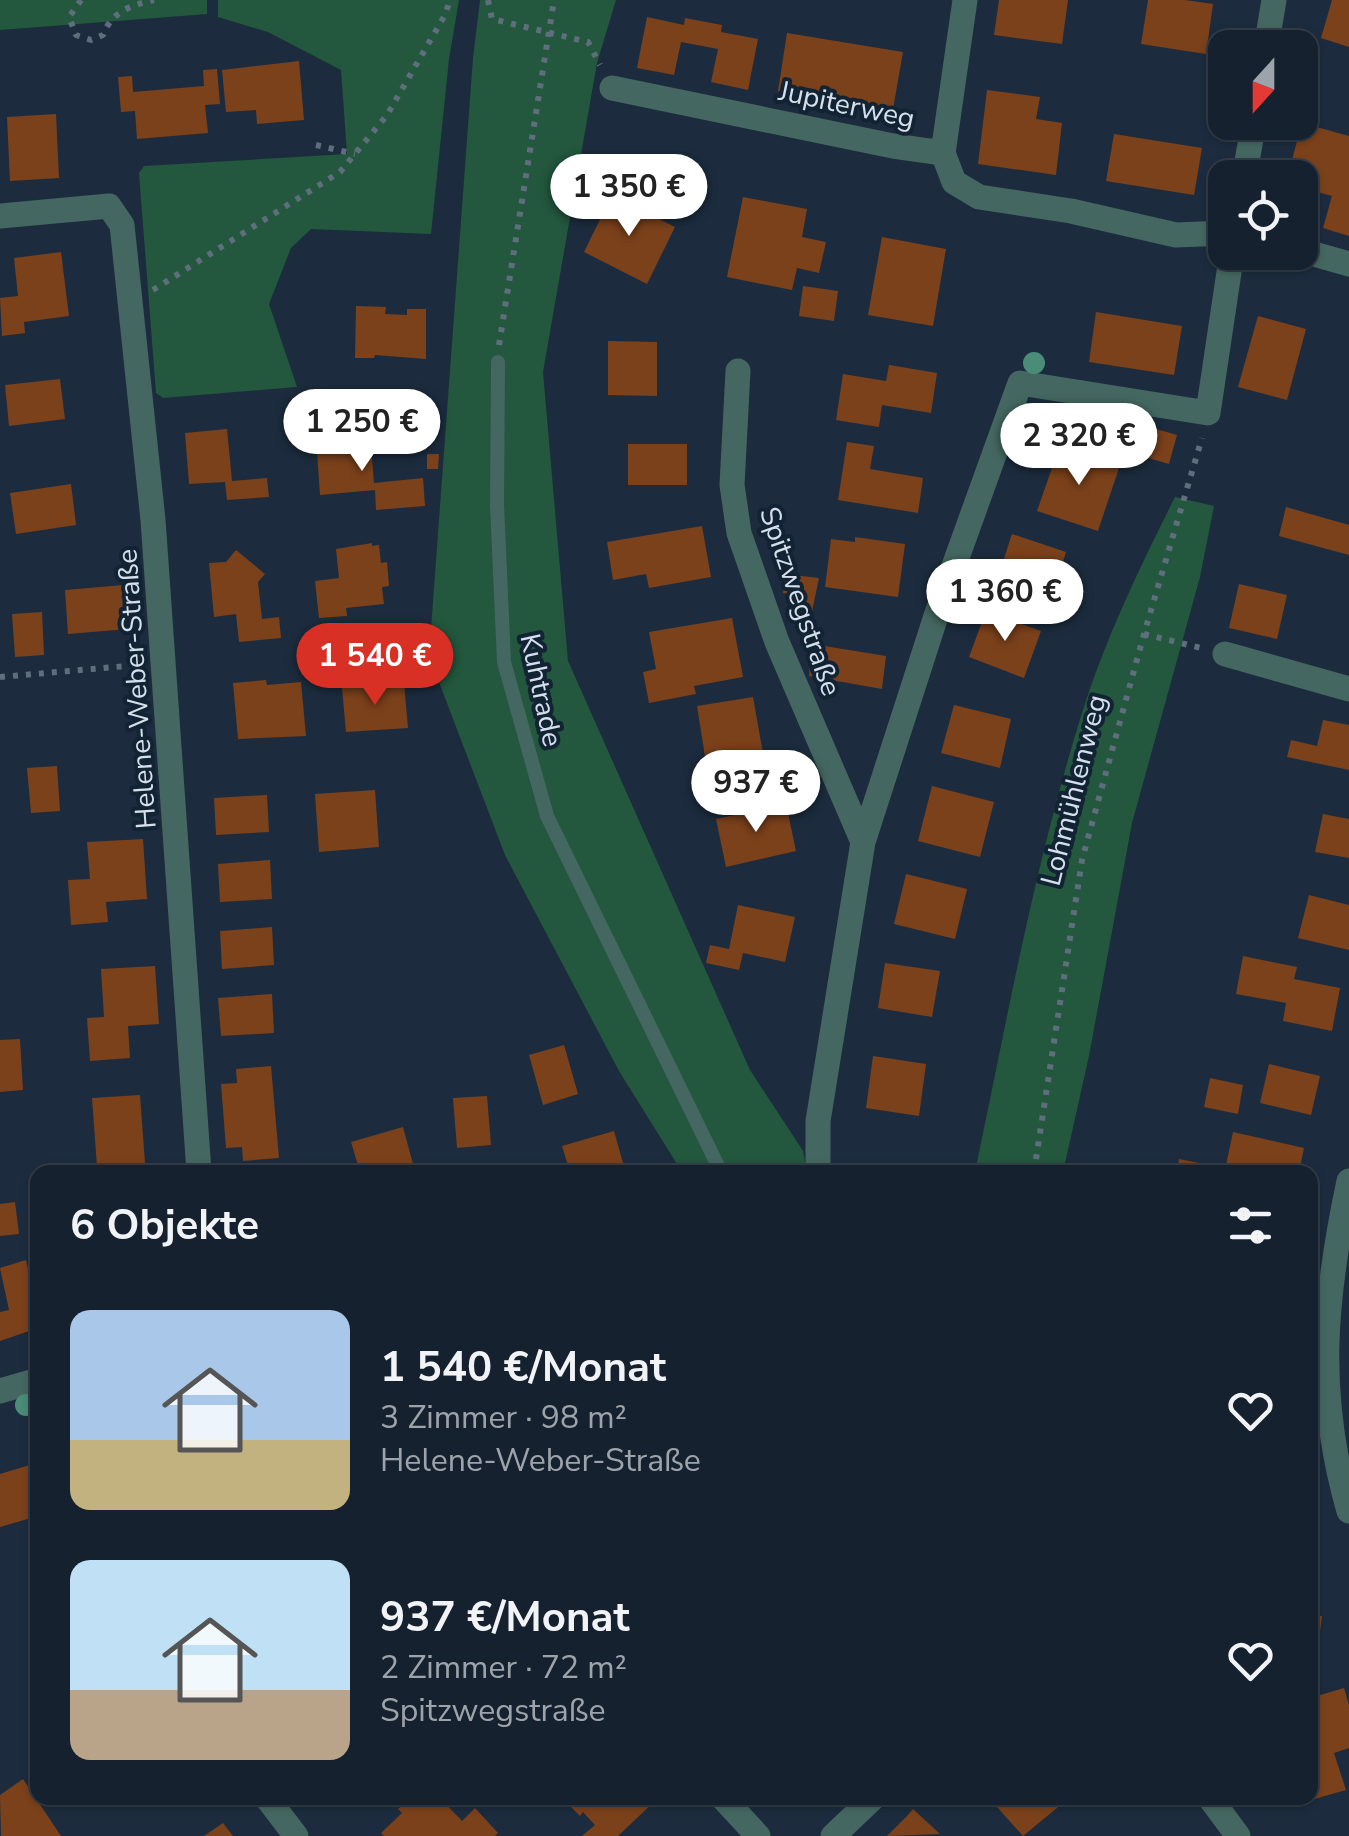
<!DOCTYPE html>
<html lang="de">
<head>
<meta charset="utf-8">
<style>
	body { margin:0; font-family:"Nunito Sans",sans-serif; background:#1e2936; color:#f1f3f6; height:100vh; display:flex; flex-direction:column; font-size:38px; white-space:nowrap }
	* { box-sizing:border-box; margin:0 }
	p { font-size:32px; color:#9da3aa }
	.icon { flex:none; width:55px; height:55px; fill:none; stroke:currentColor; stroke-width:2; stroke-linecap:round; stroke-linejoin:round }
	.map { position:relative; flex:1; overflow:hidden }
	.drawer { position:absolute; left:30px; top:1165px; width:1288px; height:640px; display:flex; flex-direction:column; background:#15212e; border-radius:20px; box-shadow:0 2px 8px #0004,0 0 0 2px #343e4a }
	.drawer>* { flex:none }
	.needle { width:65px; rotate:201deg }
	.fabs { position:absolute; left:1208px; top:30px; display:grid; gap:20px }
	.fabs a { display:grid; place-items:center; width:110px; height:110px; border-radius:20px; background:#15212e; box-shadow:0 2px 8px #0004,0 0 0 2px #343e4a; font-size:50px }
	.price { position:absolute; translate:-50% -85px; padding:0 22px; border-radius:35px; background:#fff; color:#222; font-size:32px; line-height:65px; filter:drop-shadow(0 2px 5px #0008) }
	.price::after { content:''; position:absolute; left:50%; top:60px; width:30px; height:22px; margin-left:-15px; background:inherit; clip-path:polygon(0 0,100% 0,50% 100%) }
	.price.selected { background:#d93025; color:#fff }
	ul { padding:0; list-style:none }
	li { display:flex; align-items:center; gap:30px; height:250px; padding:0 40px }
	li span { display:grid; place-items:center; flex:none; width:280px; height:200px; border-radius:20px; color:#555 }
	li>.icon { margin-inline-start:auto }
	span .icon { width:120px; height:120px; fill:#fffc; stroke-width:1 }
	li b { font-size:42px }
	h2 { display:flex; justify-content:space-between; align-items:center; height:120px; padding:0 40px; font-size:42px }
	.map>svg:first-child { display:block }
</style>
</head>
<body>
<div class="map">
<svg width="1349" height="1836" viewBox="0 0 1349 1836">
	<rect width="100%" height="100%" fill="#1c2c3e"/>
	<path fill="#23573e" d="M0,0H207V14L0,30Z
		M218,0H459L449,59L431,234L311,229L291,248L269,304L297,387L163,398L156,393L139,173L144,166L347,154L341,70L268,32L218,17Z
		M480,0H616L597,63L543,372L568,661L750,1070L803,1151L807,1172H682L619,1071L505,855L429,656L473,58Z
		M1175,497L1214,506L1200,577L1132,823L1089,1056L1063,1172H975C1007,1019 1035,863 1082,713C1105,639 1140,567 1175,497Z"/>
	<path fill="#7b411b" d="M999,0H1068L1062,44L994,35Z
		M1148,0H1185L1213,4L1206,54L1141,44Z
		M1332,0H1349V47L1321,38Z
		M647,17L684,25L685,18L722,25L721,32L758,39L748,90L711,82L718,49L681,42L674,75L637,68Z
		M787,33L903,52L893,109L778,91Z
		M299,61L304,120L257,124L256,110L226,112L222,70Z
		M217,69L220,104L205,105L208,133L137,139L135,111L121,112L118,77L132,76L133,92L204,86L203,70Z
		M987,90L1040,97L1036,119L1062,123L1056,175L978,164Z
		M56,114L59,178L10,181L7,117Z
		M1302,123L1349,136V236L1323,228L1332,196L1300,187V178H1287Z
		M1114,134L1202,148L1194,195L1106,181Z
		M612,195L675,227L647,284L584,252Z
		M743,197L807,209L802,237L826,242L819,273L797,268L792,290L727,277Z
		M882,237L946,249L933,326L868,315Z
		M61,252L69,316L24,322L25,333L2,336L0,298L18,296L14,258Z
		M803,286L838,291L834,321L799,316Z
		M356,306L386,307L385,314L407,315V309H426V359L375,355L374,358H355Z
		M1096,312L1182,326L1174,375L1089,362Z
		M1258,316L1306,329L1287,400L1238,387Z
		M608,341L657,342V396L608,395Z
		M889,365L937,373L931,413L882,405L879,427L836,420L843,374L886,381Z
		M60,379L65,419L9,426L5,385Z
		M1142,425L1177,435L1169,464L1134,454Z
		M227,429L232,481L267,478L269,497L227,500L225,482L189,484L185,433Z
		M358,430L360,448L371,447L374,483L423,478L425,506L376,510L375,490L320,495L317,452L328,451L327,432Z
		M847,442L874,446L870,469L923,478L918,513L838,500Z
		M628,444H687V485H628Z
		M1060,445L1120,465L1098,531L1037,511Z
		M427,454H439L438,469H427Z
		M71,484L76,525L16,534L10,493Z
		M1286,507L1349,525V555L1279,536Z
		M702,526L711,577L649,588L646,574L613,580L607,542Z
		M1012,534L1066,552L1051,600L996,583Z
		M855,537L905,544L898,597L825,587L831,539L855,542Z
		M372,543V546L379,545L381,563L387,562L389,586L382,587L384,604L346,608L347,616L319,618L315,581L339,578L336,549Z
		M236,550L265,574L258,582L262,619L279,617L281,638L239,642L236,614L214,617L209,563L226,562Z
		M785,574L819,578L810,621L794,619L797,595L783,593Z
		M1239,584L1287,595L1277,639L1229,628Z
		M124,585L128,629L68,634L65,590Z
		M986,611L1041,631L1024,678L969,657Z
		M42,612L44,655L15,657L12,614Z
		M732,618L743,677L694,686L696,694L649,703L643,672L656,669L649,632Z
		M812,644L886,656L882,689L809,676Z
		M266,680L267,685L301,682L306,736L238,739L233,683Z
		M404,683L408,728L346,732L342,688Z
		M753,697L764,759L707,769L697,706Z
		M954,705L1011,719L1000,768L941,753Z
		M1323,720L1349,725V770L1287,757L1291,740L1317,746Z
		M57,766L60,811L31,813L27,768Z
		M932,786L994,802L980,857L918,841Z
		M375,790L379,847L319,852L315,794Z
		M267,795L269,832L216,835L214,798Z
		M786,804L796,851L726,867L716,819Z
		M1323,814L1349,819V858L1315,852Z
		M143,839L147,899L106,902L108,922L71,925L68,880L90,879L87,842Z
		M270,860L272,899L220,902L218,864Z
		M906,874L967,889L955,939L894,924Z
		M1309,895L1349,905V950L1298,938Z
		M738,905L795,917L785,962L743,953L739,970L706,963L710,945L729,949Z
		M272,927L274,965L222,969L220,931Z
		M1243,956L1297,967L1294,979L1340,988L1332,1031L1283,1021L1286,1003L1236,994Z
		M885,963L940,971L932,1017L878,1008Z
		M155,966L159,1024L128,1026L130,1058L90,1061L87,1018L104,1017L101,969Z
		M272,994L274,1033L221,1036L218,998Z
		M20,1039L23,1090L0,1092V1040Z
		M564,1045L578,1094L543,1105L529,1055Z
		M873,1056L926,1064L919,1116L866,1108Z
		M1269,1064L1320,1076L1311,1115L1260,1103Z
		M271,1066L279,1158L243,1161L242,1147L226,1148L221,1084L237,1083L236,1069Z
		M1210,1078L1243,1085L1238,1114L1204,1107Z
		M140,1095L145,1163L97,1167L92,1098Z
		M487,1096L491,1145L457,1148L453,1098Z
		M403,1127L413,1164L384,1172H360L351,1142Z
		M614,1131L625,1170L570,1172L562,1146Z
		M1233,1132L1304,1148L1299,1172H1238L1239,1167L1226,1165Z
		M1179,1159L1225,1168L1224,1172H1177Z
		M15,1202L19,1234L0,1236V1204Z
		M26,1260L30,1279L34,1278L38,1289V1328L0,1341V1312L9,1310L0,1268Z
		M33,1464L38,1478V1516L0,1527V1474Z
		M1310,1615L1322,1616L1316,1662L1310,1661Z
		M1344,1688L1349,1705V1748L1334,1753L1346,1790L1290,1806L1287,1798H1310V1698Z
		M23,1779L61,1836H1L0,1795Z
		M411,1798H440L462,1821L475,1808L498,1833L495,1836H384L381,1833L402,1813L398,1809Z
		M562,1798H654L656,1800L618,1836H582L595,1825L583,1812L580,1816Z
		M989,1798H1058L1063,1803L1023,1836Z
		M913,1809L940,1834L887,1836L907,1816Z
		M223,1823L233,1836H204Z"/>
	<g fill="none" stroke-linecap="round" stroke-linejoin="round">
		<path stroke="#5f6e7d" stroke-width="6" stroke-dasharray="5 8" stroke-linecap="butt" d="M81,0L69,17L76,35L91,40L103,35C112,11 132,5 154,0
			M488,0L492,19L588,42L600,65
			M316,145L355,154
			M153,290L340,172L387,115L445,15L450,0
			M499,345L554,0
			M1144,634L1201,648
			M0,677L138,665
			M1034,1172L1082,860L1144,634L1202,438"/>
		<path stroke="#446861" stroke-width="14" d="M498,362L497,505L504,662L547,816L721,1172"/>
		<path stroke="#446861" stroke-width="25" d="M1266,48L1274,0
			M612,88L893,146L943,153L954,182L979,197L1071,211L1176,235L1225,233
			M943,153L965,0
			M1244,178L1254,122
			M0,216L109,206L122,225L153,520L199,1172
			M1300,250L1349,264
			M738,371L732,485L739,533L777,642L863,842
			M1225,654L1349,689
			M818,1172V1121L863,842L937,613L1020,383L1208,413L1232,252
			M1349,1181C1324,1299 1315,1393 1349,1511
			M0,1391L38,1380
			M267,1798L296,1836
			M723,1798L758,1836
			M1210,1798L1238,1836
			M833,1836L873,1798"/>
	</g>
	<g fill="#4a8c77">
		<circle cx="1034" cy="363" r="11"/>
		<circle cx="26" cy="1405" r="11"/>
	</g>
	<g text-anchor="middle" stroke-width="8" stroke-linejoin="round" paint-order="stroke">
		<g font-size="28" fill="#d5e0ec" stroke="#122334">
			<text transform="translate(847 104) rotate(12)" y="10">Jupiterweg</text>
			<text transform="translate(801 601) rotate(71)" y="10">Spitzwegstraße</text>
			<text transform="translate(136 689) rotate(-94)" y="10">Helene-Weber-Straße</text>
			<text transform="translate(542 690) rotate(78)" y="10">Kuhtrade</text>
			<text transform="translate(1073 790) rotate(-76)" y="10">Lohmühlenweg</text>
		</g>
	</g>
</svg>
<div class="fabs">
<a><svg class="needle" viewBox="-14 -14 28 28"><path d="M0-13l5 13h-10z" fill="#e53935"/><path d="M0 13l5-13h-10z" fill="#9da3aa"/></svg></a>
<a><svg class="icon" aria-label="locate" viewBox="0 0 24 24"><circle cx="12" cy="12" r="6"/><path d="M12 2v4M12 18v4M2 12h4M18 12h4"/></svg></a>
</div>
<b class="price" style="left:629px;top:239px">1 350 €</b>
<b class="price" style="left:362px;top:474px">1 250 €</b>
<b class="price" style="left:1079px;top:488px">2 320 €</b>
<b class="price" style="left:1005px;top:644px">1 360 €</b>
<b class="price selected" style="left:375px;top:708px">1 540 €</b>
<b class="price" style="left:756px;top:835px">937 €</b>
<section class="drawer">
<h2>6 Objekte<svg class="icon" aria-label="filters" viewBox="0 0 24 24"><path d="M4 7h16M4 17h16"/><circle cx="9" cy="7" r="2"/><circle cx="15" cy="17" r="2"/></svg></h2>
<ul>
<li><span style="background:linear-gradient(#a9c7e8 65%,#c2b280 0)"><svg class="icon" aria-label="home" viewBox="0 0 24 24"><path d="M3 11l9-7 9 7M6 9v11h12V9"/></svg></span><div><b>1 540 €/Monat</b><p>3 Zimmer · 98 m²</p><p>Helene-Weber-Straße</p></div><svg class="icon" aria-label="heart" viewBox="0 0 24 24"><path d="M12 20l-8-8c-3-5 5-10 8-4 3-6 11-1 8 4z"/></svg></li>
<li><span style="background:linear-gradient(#bfe0f5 65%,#b9a48a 0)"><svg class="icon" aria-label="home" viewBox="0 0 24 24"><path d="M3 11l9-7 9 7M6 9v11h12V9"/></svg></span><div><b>937 €/Monat</b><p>2 Zimmer · 72 m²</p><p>Spitzwegstraße</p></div><svg class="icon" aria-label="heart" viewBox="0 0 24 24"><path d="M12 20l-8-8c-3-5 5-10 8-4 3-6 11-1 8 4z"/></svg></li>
</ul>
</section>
</div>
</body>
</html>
